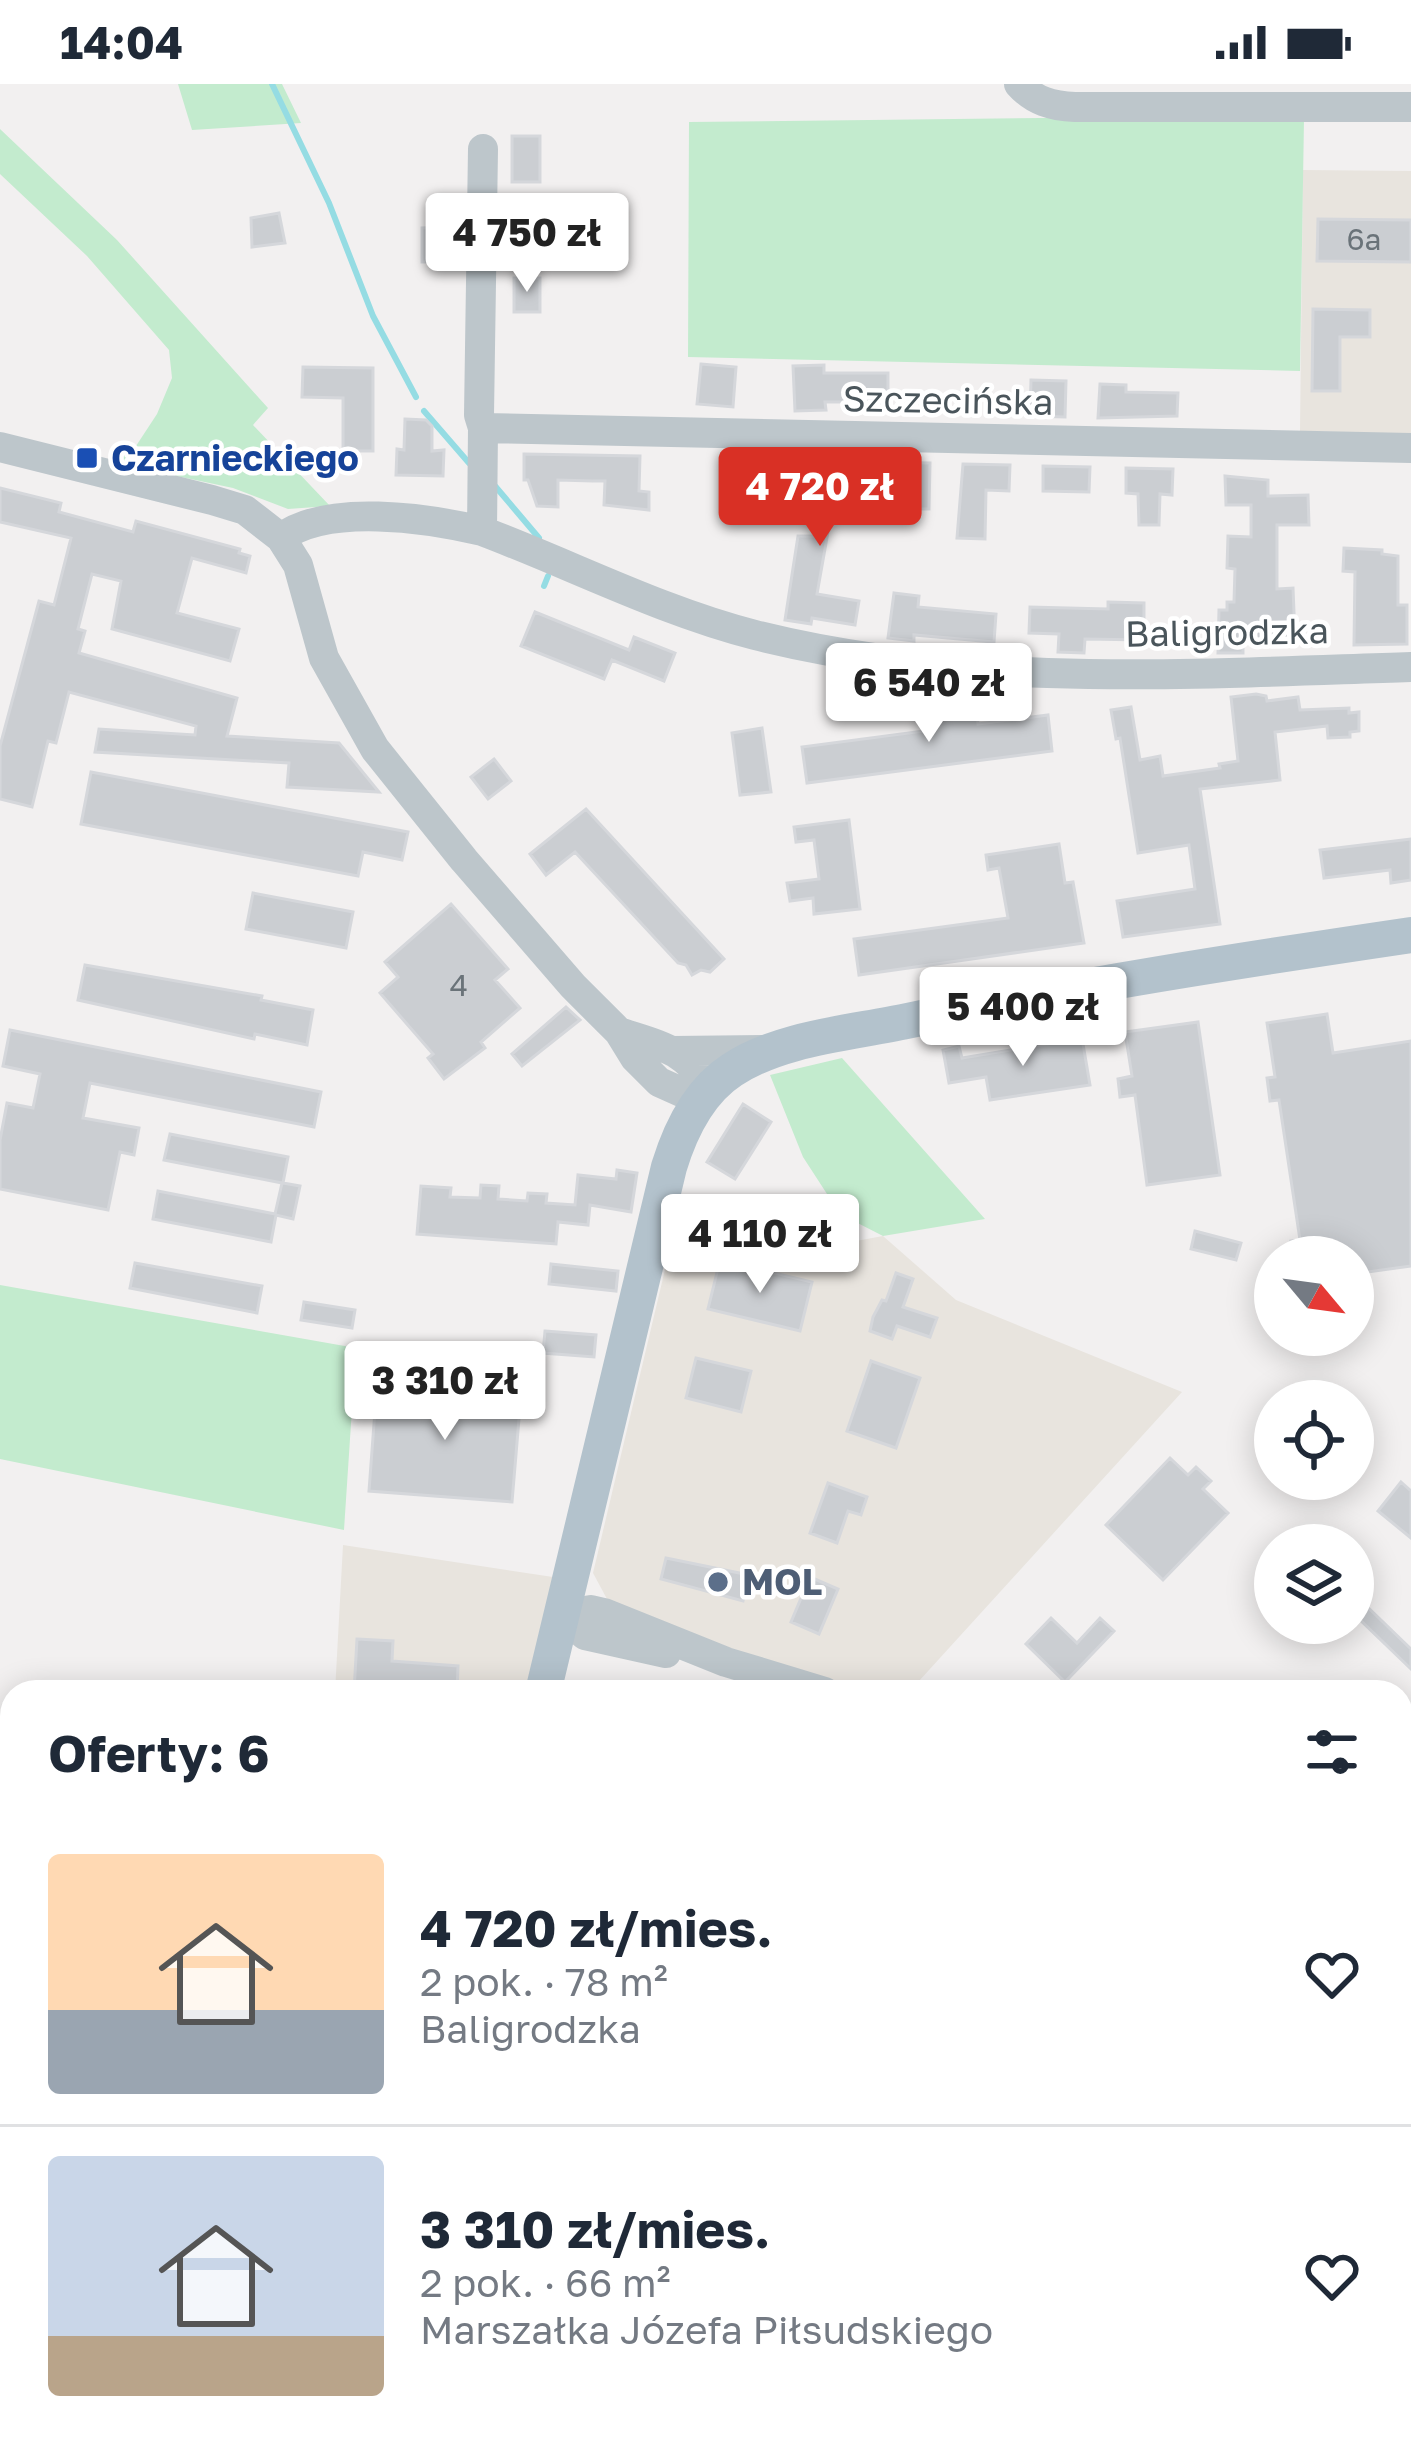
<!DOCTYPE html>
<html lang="pl">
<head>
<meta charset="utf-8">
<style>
	body { margin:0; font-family:"Golos Text",sans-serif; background:#f2f2f3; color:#1f2937; height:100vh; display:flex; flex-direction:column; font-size:45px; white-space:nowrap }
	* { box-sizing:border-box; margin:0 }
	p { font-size:39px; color:#747a83 }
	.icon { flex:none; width:66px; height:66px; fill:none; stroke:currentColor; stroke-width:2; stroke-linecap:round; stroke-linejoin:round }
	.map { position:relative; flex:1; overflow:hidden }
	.panel { position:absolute; left:0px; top:1596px; width:1413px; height:771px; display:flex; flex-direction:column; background:#fff; border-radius:36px 36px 0 0; box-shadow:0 6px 30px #0003 }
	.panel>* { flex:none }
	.needle { width:78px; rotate:119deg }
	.fabs { position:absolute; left:1254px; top:1152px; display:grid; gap:24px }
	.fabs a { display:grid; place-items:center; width:120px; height:120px; border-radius:50%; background:#fff; box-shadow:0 6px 30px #0003; font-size:60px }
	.price { position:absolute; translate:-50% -102px; padding:0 27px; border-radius:12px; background:#fff; color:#222; font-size:39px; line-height:78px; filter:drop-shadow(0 3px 6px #0008) }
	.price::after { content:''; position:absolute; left:50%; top:72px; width:36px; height:27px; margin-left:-18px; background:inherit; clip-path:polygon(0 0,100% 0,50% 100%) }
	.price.active { background:#d93025; color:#fff }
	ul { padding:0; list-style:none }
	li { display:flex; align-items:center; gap:36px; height:300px; padding:0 48px }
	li+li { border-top:3px solid #e0e1e3 }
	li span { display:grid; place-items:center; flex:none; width:336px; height:240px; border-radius:12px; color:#555 }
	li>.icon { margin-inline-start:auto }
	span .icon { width:144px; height:144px; fill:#fffc; stroke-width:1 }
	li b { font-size:51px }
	h2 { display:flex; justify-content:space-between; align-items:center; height:144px; padding:0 48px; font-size:51px }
	.status { display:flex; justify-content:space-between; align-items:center; height:84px; padding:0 60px; background:#fff; direction:ltr }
	.status svg { height:33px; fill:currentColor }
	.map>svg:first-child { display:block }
</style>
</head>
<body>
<div class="status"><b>14:04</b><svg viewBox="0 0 49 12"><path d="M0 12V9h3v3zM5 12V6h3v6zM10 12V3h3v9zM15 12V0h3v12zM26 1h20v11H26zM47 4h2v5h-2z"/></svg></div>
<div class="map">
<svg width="1411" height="2366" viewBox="0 0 1411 2366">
	<rect width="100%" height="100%" fill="#f2f0f0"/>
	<path fill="#e8e4de" d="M1303,86L1411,87V350L1300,347Z
		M682,1114L802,1167L883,1152L956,1216L1182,1308L909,1608H862L640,1535L607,1515L593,1489Z
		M343,1461L553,1493L527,1608H335Z"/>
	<path fill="#c3ebce" d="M178,0H282L301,39L192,46Z
		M1041,34L1304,35L1300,287L688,273L689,38Z
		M0,45L117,156L268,324L253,341L330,422L288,425L233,404L106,377L136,362L157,330L172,294L169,266L87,172L0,90Z
		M842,974L985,1135L883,1152L840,1130L803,1073L770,991Z
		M0,1201L356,1264L344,1446L0,1375Z
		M0,1673L12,1675V1959L0,1957Z
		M1411,2069V2366H1115L1126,2355H1401V2079Z"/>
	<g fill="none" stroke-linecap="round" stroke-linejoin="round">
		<path stroke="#95dce3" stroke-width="6" d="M272,0L329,119L373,232L416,313
			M424,327L469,379
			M495,402L539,454
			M544,502L548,492"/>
	</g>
	<path fill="#cbced2" stroke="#d5d7db" stroke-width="3" d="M512,52H540V98H512Z
		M279,129L285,159L252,163L251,134Z
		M1318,135L1411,136V178L1317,177Z
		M449,143V178H422V144Z
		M514,194H540V228H514Z
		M1313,225L1370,226V253H1340V307H1312Z
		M701,280L736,283L733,323L697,320Z
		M824,281V289H888V318H825L826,326L795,327L793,282Z
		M303,283L373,284V367H343V314L302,313Z
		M1031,296L1066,297L1065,333L1030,332Z
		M1100,300L1126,301V308L1178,309L1177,332L1098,334Z
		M405,335L426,336L432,342V367L444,366L443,392L396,391L397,365L404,366Z
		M524,370L640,372L639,407L649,408V426L604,421L605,397H593L558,396V423L537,422L528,396H524Z
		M729,374L776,375L775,402L765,401V431L746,430V422L737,421V401L728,400Z
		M805,376L852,377V403H842L841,431H831L817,510L859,517L855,541L812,534L811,540L785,536L798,452H816L817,402H804Z
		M884,378L930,379L929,425H895V404H883Z
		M963,380L1010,381L1009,407L986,406L985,455L957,454Z
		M1043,382L1090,383L1089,408L1043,407Z
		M1126,384L1173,385L1172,411L1160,410L1159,441H1139L1138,410L1126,409Z
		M1225,392L1268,396V412L1308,411L1309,441H1277V505L1293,504L1295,553L1243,555V569H1218L1219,526H1227V518H1234L1235,485L1227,484L1228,452L1251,453V421H1226Z
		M0,404L61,419L59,428L133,448L136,437L240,465L239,469L250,472L246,489L192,474L177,529L239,545L230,577L112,545L121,497L92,490L78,545L85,547L79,569L237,614L227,652L339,659L379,708L287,703L289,679L95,668L99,645L195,651L196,642L69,608L56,659L48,657L32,723L0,715V662L39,517L54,521L71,454L0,438Z
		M1344,464L1382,466V470L1398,472V521H1407V560L1354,561L1355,488L1343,487Z
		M894,509L919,512L918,523L996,530L994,558L914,551V557L888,554Z
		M1108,518L1144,519V556L1085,555L1084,569L1058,568L1059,550L1029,549L1030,523L1108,525Z
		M535,528L629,566L634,553L675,569L664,597L612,576L604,595L521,562Z
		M1256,610L1266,612L1267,617L1298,613L1300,626L1349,624V629L1359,628V647L1350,648V653L1328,654L1327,642L1275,648L1280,696L1200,705L1220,840L1123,853L1117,817L1195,805L1189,761L1138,769L1120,654L1116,655L1111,626L1131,623L1140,676L1160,672L1163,692L1220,684L1219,680L1238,677L1231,613Z
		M923,620L970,624L971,631L977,630L978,640L1048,631L1052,667L807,699L802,663L924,647Z
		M762,644L771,708L740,711L732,649Z
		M494,675L511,697L488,715L471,693Z
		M91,688L408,748L402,776L363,768L358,792L81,740Z
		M586,725L724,875L710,888L701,886L692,891L686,881L678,879L575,768L546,791L530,770Z
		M849,736L860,825L814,830L813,814L790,817L787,799L819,795L814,756L796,758L794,743Z
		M1411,755V796L1391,799L1390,786L1324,794L1320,766Z
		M1059,760L1065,799L1073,798L1084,859L859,891L854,855L1008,834L999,784L988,786L986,771Z
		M253,809L353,828L346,864L246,845Z
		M451,820L508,885L495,896L520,924L481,958L485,964L444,995L428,974L433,970L380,909L398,893L385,878Z
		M85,881L262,912L261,916L313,926L307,961L255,950L254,955L78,916Z
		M566,923L580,936L522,982L512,970Z
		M1327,930L1333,969L1411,957V1182L1353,1190V1173H1294L1291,1157L1300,1156L1279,1016L1270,1017L1267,994L1275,993L1267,939Z
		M1198,938L1220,1091L1147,1101L1135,1011L1120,1013L1118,995L1132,992L1125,948Z
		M10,946L321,1008L314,1043L90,999L83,1034L139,1044L134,1071L120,1068L108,1126L0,1105V1056L7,1019L33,1024L40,990L3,982Z
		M1082,954L1090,1001L990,1016L986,993L949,999L943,966L959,962L962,974Z
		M743,1020L771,1038L735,1095L707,1078Z
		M170,1050L288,1073L283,1099L300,1102L293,1135L276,1131L271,1158L153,1135L158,1107L275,1130L282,1099L164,1076Z
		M617,1086L637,1089L631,1128L590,1121L588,1141L558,1138L556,1160L417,1150L421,1102L451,1104L450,1113L480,1114L481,1101L499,1102L498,1115L527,1117L528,1109L547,1110L546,1119L575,1121L578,1091L616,1095Z
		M1195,1147L1241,1159L1236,1176L1191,1165Z
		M720,1176L812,1198L800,1247L708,1225Z
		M135,1179L262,1202L257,1229L130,1204Z
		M551,1180L618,1187L616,1207L549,1200Z
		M896,1189L913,1195L903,1223L937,1234L930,1253L897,1242L892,1255L870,1247L873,1233L882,1216L886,1217Z
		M304,1218L355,1226L352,1244L301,1236Z
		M545,1247L596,1251L594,1273L543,1269Z
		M696,1274L751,1287L741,1328L686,1314Z
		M871,1277L920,1294L896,1364L847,1347Z
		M377,1299L521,1311L512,1418L369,1407Z
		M1170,1374L1188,1391L1196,1383L1211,1397L1203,1405L1228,1429L1163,1496L1106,1441Z
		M1401,1398L1411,1407V1454L1378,1427Z
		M828,1399L867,1413L861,1431L848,1427L837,1459L810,1449Z
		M666,1474L749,1491L743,1517L661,1495Z
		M810,1493L838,1505L819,1550L791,1538Z
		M1353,1509L1411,1565V1585L1353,1529Z
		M1051,1534L1077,1559L1100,1534L1114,1547L1065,1598L1026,1560Z
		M357,1555L393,1557L392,1577L458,1582L457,1608H354Z"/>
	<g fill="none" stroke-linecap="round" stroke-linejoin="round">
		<path stroke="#bdc6cb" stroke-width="30" d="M1019,0C1034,17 1052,22 1075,23H1411
			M483,344L479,331L483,65
			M0,363L212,416L245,426L281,454L298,481L324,574L375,665L464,776L573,902L619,948L635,974L659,998L688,1011H705C699,968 655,960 619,948
			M482,447L483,344L1411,364
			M281,454C327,419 427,434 482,447C572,481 661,527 755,551C970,605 1192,590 1411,583
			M673,967L769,966
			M561,1531L591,1526L604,1529L726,1578L825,1608
			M561,1531L585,1551L666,1569"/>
		<path stroke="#b3c2cc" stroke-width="36" d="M543,1608L669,1083C680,1047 698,1008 732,986C780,954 851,949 907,937C1074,902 1242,876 1411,851
			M362,2366L364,2355"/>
	</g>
	<rect fill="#1a4fb4" stroke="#fff" stroke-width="4.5" x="75" y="362" width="24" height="24" rx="6"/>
	<circle fill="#5c6f8a" stroke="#fff" stroke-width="4.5" cx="718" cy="1498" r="12"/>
	<g text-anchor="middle" stroke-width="9" stroke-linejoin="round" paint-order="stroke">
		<g font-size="30" fill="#6a7379">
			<text x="1364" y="166">6a</text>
			<text x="459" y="912">4</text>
		</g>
		<g font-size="36" fill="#4a555b" stroke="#fff">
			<text transform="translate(948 316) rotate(1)" y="13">Szczecińska</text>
			<text transform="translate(1227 548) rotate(-1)" y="13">Baligrodzka</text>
		</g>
		<g font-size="36" font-weight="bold" fill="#164399" stroke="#fff" text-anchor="start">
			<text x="111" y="387">Czarnieckiego</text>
		</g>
		<g font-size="36" font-weight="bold" fill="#4e5e75" stroke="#fff" text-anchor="start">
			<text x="742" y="1511">MOL</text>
		</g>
	</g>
</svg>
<div class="fabs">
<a><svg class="needle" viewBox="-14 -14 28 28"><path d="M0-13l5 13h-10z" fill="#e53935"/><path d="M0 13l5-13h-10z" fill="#747a83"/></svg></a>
<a><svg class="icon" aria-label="locate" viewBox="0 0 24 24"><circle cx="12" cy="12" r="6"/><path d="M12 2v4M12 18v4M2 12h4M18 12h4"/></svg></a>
<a><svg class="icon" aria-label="layers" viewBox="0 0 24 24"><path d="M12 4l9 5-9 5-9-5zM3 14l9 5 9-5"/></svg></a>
</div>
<b class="price" style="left:527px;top:211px">4 750 zł</b>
<b class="price active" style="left:820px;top:465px">4 720 zł</b>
<b class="price" style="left:929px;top:661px">6 540 zł</b>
<b class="price" style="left:1023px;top:985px">5 400 zł</b>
<b class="price" style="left:760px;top:1212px">4 110 zł</b>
<b class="price" style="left:445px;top:1359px">3 310 zł</b>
<section class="panel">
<h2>Oferty: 6<svg class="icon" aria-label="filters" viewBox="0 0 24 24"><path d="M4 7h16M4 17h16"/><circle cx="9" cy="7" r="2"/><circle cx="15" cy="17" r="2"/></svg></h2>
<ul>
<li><span style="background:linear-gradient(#ffd9b3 65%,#9aa5b1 0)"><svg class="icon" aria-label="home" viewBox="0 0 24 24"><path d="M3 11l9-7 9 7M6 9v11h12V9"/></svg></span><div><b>4 720 zł/mies.</b><p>2 pok. · 78 m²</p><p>Baligrodzka</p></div><svg class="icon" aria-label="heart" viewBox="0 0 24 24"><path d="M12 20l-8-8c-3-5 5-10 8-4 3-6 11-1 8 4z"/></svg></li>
<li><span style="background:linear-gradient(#c9d6e8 75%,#b9a48a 0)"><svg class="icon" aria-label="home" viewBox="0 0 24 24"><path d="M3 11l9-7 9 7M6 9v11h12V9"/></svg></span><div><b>3 310 zł/mies.</b><p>2 pok. · 66 m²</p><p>Marszałka Józefa Piłsudskiego</p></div><svg class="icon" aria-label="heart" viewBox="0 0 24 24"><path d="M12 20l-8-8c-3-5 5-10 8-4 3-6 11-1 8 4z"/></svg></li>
</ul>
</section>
</div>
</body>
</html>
